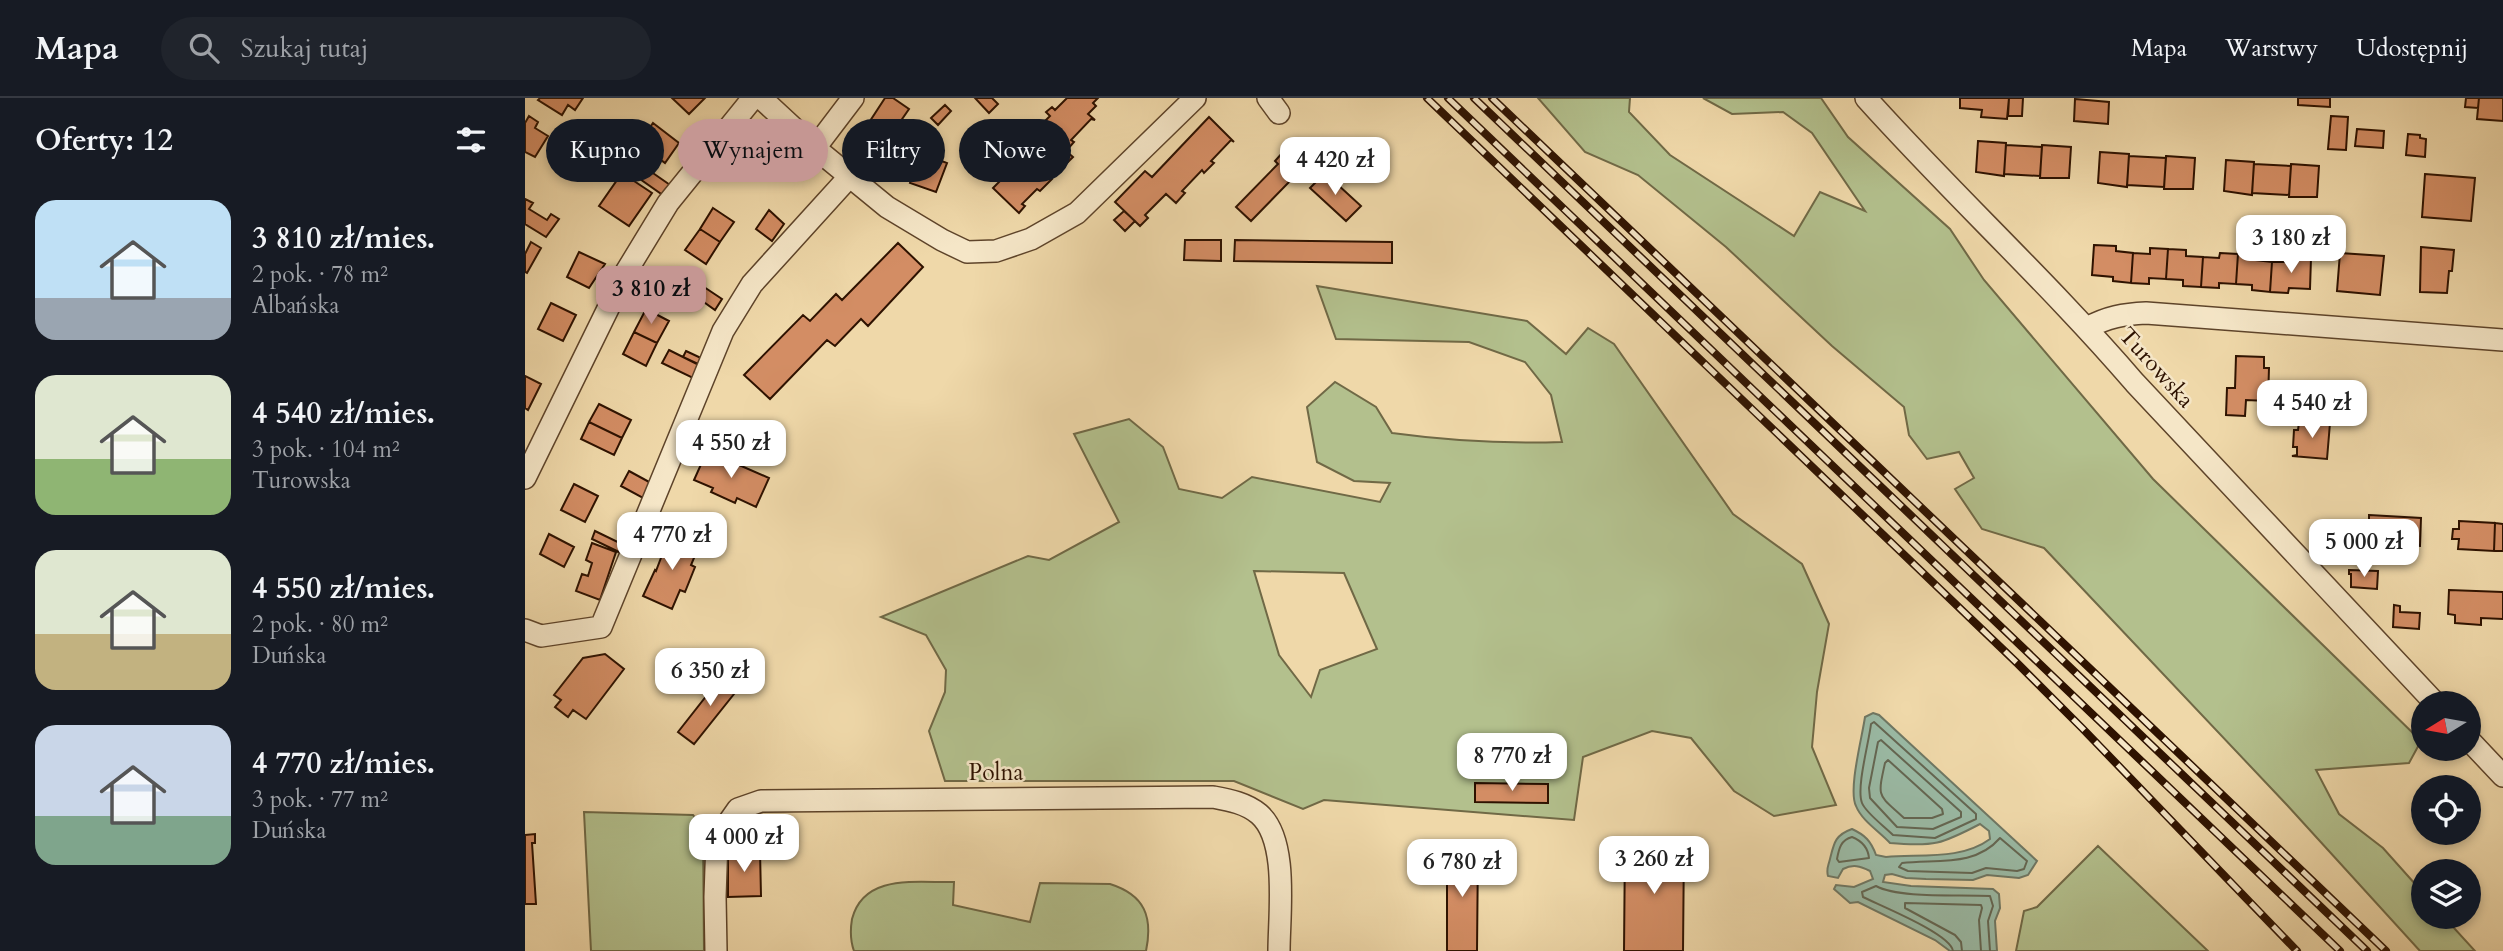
<!DOCTYPE html>
<html lang="pl">
<head>
<meta charset="utf-8">
<style>
	body { margin:0; font-family:Cardo,serif; background:#20242c; color:#f1f3f6; height:100vh; display:flex; flex-direction:column; font-size:26px; white-space:nowrap }
	* { box-sizing:border-box; margin:0 }
	p { font-size:23px; color:#9ea1a6 }
	.icon { flex:none; width:38px; height:38px; fill:none; stroke:currentColor; stroke-width:2; stroke-linecap:round; stroke-linejoin:round }
	.map { position:relative; flex:1; overflow:hidden }
	.drawer { display:flex; flex-direction:column; background:#171b24; width:525px }
	.drawer>* { flex:none }
	.banner { position:absolute; left:21px; top:21px; width:665px; height:63px; display:flex; gap:14px }
	.needle { width:46px; rotate:259deg }
	.tools { position:absolute; left:1886px; top:593px; display:grid; gap:14px }
	.tools a { display:grid; place-items:center; width:70px; height:70px; border-radius:50%; background:#171b24; box-shadow:0 4px 10px #0003; font-size:35px }
	.price { position:absolute; translate:-50% -60px; padding:0 16px; border-radius:14px; background:#fff; color:#222; font-size:23px; line-height:46px; filter:drop-shadow(0 2px 4px #0008) }
	.price::after { content:''; position:absolute; left:50%; top:42px; width:21px; height:16px; margin-left:-10px; background:inherit; clip-path:polygon(0 0,100% 0,50% 100%) }
	.price.current { background:#c59692; color:#111 }
	ul { padding:0; list-style:none }
	li { display:flex; align-items:center; gap:21px; height:175px; padding:0 35px }
	li span { display:grid; place-items:center; flex:none; width:196px; height:140px; border-radius:21px; color:#555 }
	li>.icon { margin-inline-start:auto }
	span .icon { width:84px; height:84px; fill:#fffc; stroke-width:1 }
	li b { font-size:30px }
	h2 { display:flex; justify-content:space-between; align-items:center; height:84px; padding:0 35px; font-size:30px }
	.chip { padding:0 24px; border-radius:32px; background:#171b24; box-shadow:0 4px 10px #0003; font-size:24px; line-height:63px }
	.chip.current { background:#c59692; color:#111 }
	header { display:flex; align-items:center; gap:42px; box-sizing:border-box; height:98px; padding:0 35px; background:#171b24; border-bottom:2px solid #363941 }
	header strong { font-size:33px }
	nav { display:flex; gap:38px; margin-inline-start:auto; font-size:24px }
	.search { width:490px; height:63px; background:#20242c; display:flex; align-items:center; gap:18px; box-sizing:border-box; padding:0 24px; border-radius:38px; color:#9ea1a6; font-size:26px }
	main { display:flex; flex:1; min-height:0 }
	.map>svg:first-child { display:block }
</style>
</head>
<body>
<header>
<strong>Mapa</strong>
<div class="search"><svg class="icon" aria-label="search" viewBox="0 0 24 24"><circle cx="10" cy="10" r="6"/><path d="M15 15l6 6"/></svg>Szukaj tutaj</div>
<nav><a>Mapa</a><a>Warstwy</a><a>Udostępnij</a></nav>
</header>
<main>
<section class="drawer">
<h2>Oferty: 12<svg class="icon" aria-label="filters" viewBox="0 0 24 24"><path d="M4 7h16M4 17h16"/><circle cx="9" cy="7" r="2"/><circle cx="15" cy="17" r="2"/></svg></h2>
<ul>
<li><span style="background:linear-gradient(#bfe0f5 70%,#9aa5b1 0)"><svg class="icon" aria-label="home" viewBox="0 0 24 24"><path d="M3 11l9-7 9 7M6 9v11h12V9"/></svg></span><div><b>3 810 zł/mies.</b><p>2 pok. · 78 m²</p><p>Albańska</p></div></li>
<li><span style="background:linear-gradient(#dfe7d0 60%,#8fb573 0)"><svg class="icon" aria-label="home" viewBox="0 0 24 24"><path d="M3 11l9-7 9 7M6 9v11h12V9"/></svg></span><div><b>4 540 zł/mies.</b><p>3 pok. · 104 m²</p><p>Turowska</p></div></li>
<li><span style="background:linear-gradient(#dfe7d0 60%,#c2b280 0)"><svg class="icon" aria-label="home" viewBox="0 0 24 24"><path d="M3 11l9-7 9 7M6 9v11h12V9"/></svg></span><div><b>4 550 zł/mies.</b><p>2 pok. · 80 m²</p><p>Duńska</p></div></li>
<li><span style="background:linear-gradient(#c9d6e8 65%,#7fa58c 0)"><svg class="icon" aria-label="home" viewBox="0 0 24 24"><path d="M3 11l9-7 9 7M6 9v11h12V9"/></svg></span><div><b>4 770 zł/mies.</b><p>3 pok. · 77 m²</p><p>Duńska</p></div></li>
</ul>
</section>
<div class="map">
<svg width="1978" height="853" viewBox="0 0 1978 853">
	<rect width="100%" height="100%" fill="#efd8a9"/>
	<filter id="stains"><feTurbulence type="fractalNoise" baseFrequency=".00286" numOctaves="4"/><feColorMatrix values="0 0 0 0 .2 0 0 0 0 .09 0 0 0 0 .02 0 0 0 .5 -.17"/></filter>
	<radialGradient id="worn" r=".72"><stop offset=".6" stop-color="#630" stop-opacity="0"/><stop offset="1" stop-color="#630" stop-opacity=".3"/></radialGradient>
	<path fill="#b3c08d" stroke="#706946" stroke-width="2" fill-rule="evenodd" d="M1013,0H1105L1104,14L1145,57L1269,138L1295,94L1340,113L1287,35L1258,14L1207,16L1178,0H1296L1323,39L1425,131L1459,182L1628,381L1896,643L1884,665L1791,672L1814,716L1858,750L1899,796V819H1919L1950,853H1895L1762,707L1519,450L1457,431L1430,391L1449,380L1434,354L1402,361L1384,337L1379,309L1307,248L1201,149L1113,77L1060,54Z
		M792,188L1002,223L1041,256L1063,230L1089,246L1208,416L1277,466L1304,526L1292,594L1287,649L1311,707L1249,718L1209,693L1166,640L1127,633L1058,659L1049,722L799,702L778,711L709,683H420L404,633L420,594L421,572L401,537L356,519L503,458L524,462L594,424L549,336L604,321L638,349L654,391L697,400L727,379L855,404L865,385L829,383L792,364L782,309L810,284L851,309L867,335C926,343 978,346 1037,344L1026,297L1000,264L944,244L811,241ZM729,473L819,475L852,551L795,572L786,599L754,557Z
		M59,714L168,717L178,729L179,853H66Z
		M1573,748L1683,853H1491L1499,813L1512,809Z
		M429,784L428,807L505,824L515,785L585,786C620,797 628,819 621,853H329C325,842 325,833 327,821C339,775 392,785 429,784Z"/>
	<path fill="#9abaa5" stroke="#6f7763" stroke-width="2" d="M1348,615L1354,617L1512,763L1503,777L1494,780L1462,777L1448,782L1401,781L1381,780L1367,776L1360,777L1358,784L1386,788L1468,791L1474,796L1475,810L1470,823L1472,853H1425L1410,842L1333,804L1325,805L1309,791L1311,787L1329,789L1348,781L1345,773C1335,768 1328,766 1318,771L1313,780L1303,778C1301,771 1303,769 1305,761C1309,745 1310,737 1327,731C1340,737 1346,743 1351,757L1361,759C1396,756 1437,762 1465,741L1464,733L1455,726C1417,746 1409,749 1365,745C1354,733 1337,723 1331,708C1323,692 1337,640 1340,619Z"/>
	<g fill="none" stroke-linecap="round" stroke-linejoin="round">
		<path stroke="#646652" stroke-width="2" d="M1349,624L1451,716V721L1410,740L1368,737C1359,728 1341,715 1337,705C1331,690 1344,644 1346,626Z
			M1356,642L1436,714V719L1408,731L1372,729L1345,700L1344,690L1353,644Z
			M1363,662L1417,711L1418,716L1407,720H1379C1353,696 1352,701 1360,665Z
			M1327,739C1337,743 1343,750 1344,760L1314,764L1312,761C1314,750 1316,742 1327,739Z
			M1475,740L1502,763L1499,771L1492,773L1461,770L1447,775L1383,773L1374,769L1377,765C1412,761 1450,769 1475,740Z
			M1428,853C1426,836 1356,808 1338,799L1337,794L1351,788C1375,801 1436,796 1465,798L1468,808L1463,823L1465,853
			M1437,853L1436,844L1430,837L1380,810V805L1456,807L1457,810L1454,822L1456,853"/>
	</g>
	<path fill="#d38d64" stroke="#2e1200" stroke-width="2" d="M15,0H58L50,12L43,7L37,17L13,2Z
		M147,0H180L164,16Z
		M360,0H368L384,11L366,37L345,23Z
		M450,0H467L473,6L464,15Z
		M542,0H573L568,5L571,8L563,16L570,22L566,21L546,42L549,44L541,53L548,59L541,66L538,64L524,78L527,81L515,93L512,91L497,106L500,108L494,115L468,90L479,79L476,76L481,70L484,73L505,52L501,49L507,43L510,46L520,35L514,29L525,18L521,14L527,9L530,12Z
		M1435,0H1484L1482,21L1456,19L1457,12L1435,10Z
		M1484,0H1498L1497,18H1483Z
		M1773,0H1805V9L1773,7Z
		M1941,0H1954L1953,10L1940,9Z
		M1954,0H1978V23L1952,21Z
		M1550,1L1584,4L1583,26L1549,23Z
		M420,7L426,13L413,27L406,20Z
		M4,18L13,24L10,30L23,38L10,59L0,54V25Z
		M1806,18L1823,19L1821,52L1803,51Z
		M684,19L709,44L706,42L686,63L689,65L679,75L677,72L657,93L660,95L651,105L641,96L620,117L623,120L615,128L590,104L620,73L627,79Z
		M128,25L154,45L140,65L114,45Z
		M1832,31L1859,33L1858,50L1830,48Z
		M1883,36L1895,37V40L1901,41L1900,59L1881,57Z
		M1453,43L1481,45L1479,78L1451,74Z
		M1481,47L1517,49L1515,78L1479,76Z
		M1517,47L1546,49L1544,80H1515Z
		M759,53L774,68L765,76L768,80L726,123L711,109L753,66L750,63Z
		M1575,54L1604,56L1602,89L1573,85Z
		M396,55L422,65L411,94L385,85Z
		M1604,58L1641,60L1639,89L1602,87Z
		M1641,58L1670,60L1668,91H1639Z
		M1701,62L1729,64L1727,97L1699,93Z
		M112,64L148,89L142,100L105,74Z
		M1729,66L1766,68L1764,97L1727,95Z
		M1766,66L1794,68L1792,99H1764Z
		M97,75L127,95L104,128L74,108Z
		M800,75L836,108L821,123L785,90Z
		M1900,76L1950,80L1946,123L1897,119Z
		M0,101L8,105L4,111L22,122L26,116L34,121L21,139L0,126Z
		M188,110L209,124L195,144L175,131Z
		M244,112L259,126L247,143L231,131Z
		M599,113L610,123L600,133L589,122Z
		M175,131L195,144L181,166L160,152Z
		M660,142H696V163L659,162Z
		M710,142L867,144V165L709,163Z
		M6,144L16,150L2,175L0,174V156Z
		M373,145L398,169L343,228L336,221L310,248L302,242L245,301L219,277L278,217L285,223L311,196L317,202Z
		M1569,147L1591,148V153L1608,155L1606,185L1588,183V179L1567,177Z
		M1896,149L1929,152L1927,173H1924L1922,195L1895,194Z
		M1625,150L1643,151L1641,181L1624,180V186L1606,185L1608,155L1625,156Z
		M1643,151L1661,152V158L1678,159L1676,189L1658,188V182L1641,181Z
		M54,154L80,166L64,190L42,179Z
		M1695,155L1713,156L1711,186L1694,185V190L1676,189L1678,159L1694,160Z
		M1815,155L1859,158L1855,197L1812,193Z
		M1713,156L1731,157V162L1747,164L1745,194L1727,192V187L1711,186Z
		M1764,159L1786,160L1785,191L1764,190L1763,195L1745,194L1747,164H1764Z
		M176,187L197,201L190,212L169,197Z
		M26,205L51,217L38,243L13,231Z
		M121,211L144,223L132,245L109,234Z
		M109,234L132,245L121,268L98,256Z
		M144,252L174,267L168,280L137,265Z
		M161,253L176,260L173,266L158,259Z
		M1711,258L1739,259V270H1744L1743,303L1721,302L1720,318L1701,317L1702,290H1710Z
		M0,278L16,286L3,312L0,310Z
		M1772,286L1807,289L1805,325L1769,322L1774,321V313H1770L1771,296L1776,297V288Z
		M74,306L106,322L97,340L64,324Z
		M1769,322L1805,325L1802,361L1767,358L1772,357V349H1768L1769,332H1773L1774,324Z
		M64,324L97,340L89,357L56,341Z
		M182,353L244,380L231,409L212,400L210,405L186,394L188,390L169,382Z
		M104,373L126,385L118,400L96,388Z
		M49,386L73,398L60,424L36,412Z
		M1844,417L1896,420L1895,448L1862,446V430L1844,429Z
		M1934,423L1970,425L1969,453L1933,451L1934,441H1927L1928,431H1934Z
		M1970,425L1978,426V453H1969Z
		M70,433L99,447L96,455L67,441Z
		M24,436L49,449L39,469L15,456Z
		M145,436L174,448L166,467L170,469L160,494L155,492L147,511L118,498L130,472L131,473Z
		M67,445L91,454L75,502L51,493L57,476L63,478L67,465L61,462Z
		M1824,472L1853,473L1852,491L1826,489V476H1824Z
		M1924,492L1978,494V521L1956,520V527L1930,525V517L1923,516Z
		M1869,507L1875,508V514L1895,515L1894,531L1868,529Z
		M80,556L99,571L61,621L48,612L43,619L30,609L36,602L29,597L58,560Z
		M201,573L217,586L169,646L153,634Z
		M950,685L1023,686V705L950,704Z
		M10,736V745H7L11,806H0V737Z
		M1100,743L1159,744L1158,853H1099Z
		M922,749H953L952,853H922Z
		M203,753H235L236,798L203,799Z"/>
	<g fill="none" stroke-linecap="round" stroke-linejoin="round">
		<g stroke="#5e442a" stroke-width="24">
			<path id="minor" d="M236,0L290,50L362,109L417,142L442,154L471,153L506,141L552,115L670,0
				M743,0L754,15
				M1341,0C1428,97 1525,186 1610,285L1911,606
				M290,50L328,0
				M1562,230C1582,219 1599,216 1621,215L1978,242
				M0,380L101,174L143,105L228,0
				M0,532L16,538L76,529L198,233L227,186L325,78
				M1944,642L1978,678
				M191,853L190,799L192,741L213,711L236,703L688,699C704,702 721,705 734,716C764,742 754,816 754,853"/>
		</g>
		<use href="#minor" stroke="#f5e6c7" stroke-width="21"/>
		<g stroke="#2e1200" stroke-width="8">
			<path id="rail" d="M902,0L1492,565L1557,630L1772,853
				M923,0L1815,853
				M949,0L1842,853
				M967,0L1861,853"/>
		</g>
		<use href="#rail" stroke="#f5e6c7" stroke-width="5" stroke-dasharray="16" stroke-linecap="butt"/>
	</g>
	<g text-anchor="middle" stroke-width="5" stroke-linejoin="round" paint-order="stroke">
		<g font-size="23" fill="#2e1200" stroke="#f5e6c7">
			<text transform="translate(1632 269) rotate(48)" y="8">Turowska</text>
			<text x="471" y="682">Polna</text>
		</g>
	</g>
	<rect width="100%" height="100%" filter="url(#stains)"/>
	<rect width="100%" height="100%" fill="url(#worn)"/>
</svg>
<div class="tools">
<a><svg class="needle" viewBox="-14 -14 28 28"><path d="M0-13l5 13h-10z" fill="#e53935"/><path d="M0 13l5-13h-10z" fill="#9ea1a6"/></svg></a>
<a><svg class="icon" aria-label="locate" viewBox="0 0 24 24"><circle cx="12" cy="12" r="6"/><path d="M12 2v4M12 18v4M2 12h4M18 12h4"/></svg></a>
<a><svg class="icon" aria-label="layers" viewBox="0 0 24 24"><path d="M12 4l9 5-9 5-9-5zM3 14l9 5 9-5"/></svg></a>
</div>
<b class="price" style="left:810px;top:99px">4 420 zł</b>
<b class="price" style="left:1766px;top:177px">3 180 zł</b>
<b class="price current" style="left:126px;top:228px">3 810 zł</b>
<b class="price" style="left:1787px;top:342px">4 540 zł</b>
<b class="price" style="left:206px;top:382px">4 550 zł</b>
<b class="price" style="left:147px;top:474px">4 770 zł</b>
<b class="price" style="left:1839px;top:481px">5 000 zł</b>
<b class="price" style="left:185px;top:610px">6 350 zł</b>
<b class="price" style="left:987px;top:695px">8 770 zł</b>
<b class="price" style="left:219px;top:776px">4 000 zł</b>
<b class="price" style="left:1129px;top:798px">3 260 zł</b>
<b class="price" style="left:937px;top:801px">6 780 zł</b>
<div class="banner">
<a class="chip">Kupno</a>
<a class="chip current">Wynajem</a>
<a class="chip">Filtry</a>
<a class="chip">Nowe</a>
</div>
</div>
</main>
</body>
</html>
